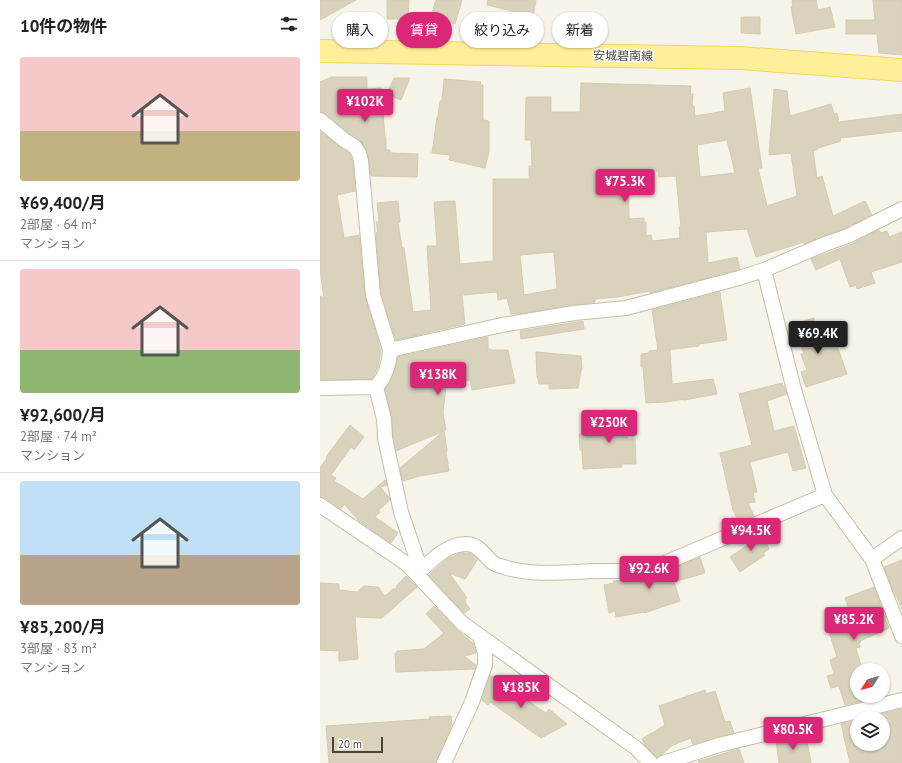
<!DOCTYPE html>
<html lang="ja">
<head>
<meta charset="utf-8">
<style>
	body { margin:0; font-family:"PT Sans","Noto Sans JP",sans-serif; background:#f6f6f6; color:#202124; height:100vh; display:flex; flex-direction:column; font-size:15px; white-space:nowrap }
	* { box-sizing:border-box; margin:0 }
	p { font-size:13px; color:#757577 }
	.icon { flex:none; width:22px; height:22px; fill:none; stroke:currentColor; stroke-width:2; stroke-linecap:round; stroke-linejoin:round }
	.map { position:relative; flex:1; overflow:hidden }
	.panel { display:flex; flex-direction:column; background:#fff; width:320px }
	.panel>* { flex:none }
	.guide { position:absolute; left:12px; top:12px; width:380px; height:36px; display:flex; gap:8px }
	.needle { width:26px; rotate:233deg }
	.fabs { position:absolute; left:530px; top:663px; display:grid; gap:8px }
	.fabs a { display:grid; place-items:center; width:40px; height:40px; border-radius:50%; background:#fff; box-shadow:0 1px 3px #0004; font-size:20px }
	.scale { position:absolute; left:12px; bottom:10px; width:51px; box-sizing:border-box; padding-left:4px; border:2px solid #4b4536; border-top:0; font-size:11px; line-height:14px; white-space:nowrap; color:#4b4536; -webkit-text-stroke:3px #fff; paint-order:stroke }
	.price { position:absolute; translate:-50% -34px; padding:0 9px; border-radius:4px; background:#db2777; color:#fff; font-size:13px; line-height:26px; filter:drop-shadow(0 1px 2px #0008) }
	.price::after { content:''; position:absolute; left:50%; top:24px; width:12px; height:9px; margin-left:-6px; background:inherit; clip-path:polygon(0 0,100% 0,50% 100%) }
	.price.selected { background:#222; color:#fff }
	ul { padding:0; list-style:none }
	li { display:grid; align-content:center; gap:8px; height:212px; padding:0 20px }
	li+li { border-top:1px solid #e0e0e0 }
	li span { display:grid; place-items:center; height:124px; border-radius:4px; color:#555 }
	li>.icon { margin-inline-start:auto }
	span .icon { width:72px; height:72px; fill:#fffc; stroke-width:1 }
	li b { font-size:17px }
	h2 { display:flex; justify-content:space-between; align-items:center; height:48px; padding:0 20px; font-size:17px }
	.pill { padding:0 14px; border-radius:18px; background:#fff; box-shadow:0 1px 3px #0004; font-size:14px; line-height:36px }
	.pill.selected { background:#db2777; color:#fff }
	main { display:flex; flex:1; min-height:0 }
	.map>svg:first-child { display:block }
</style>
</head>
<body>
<main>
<section class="panel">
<h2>10件の物件<svg class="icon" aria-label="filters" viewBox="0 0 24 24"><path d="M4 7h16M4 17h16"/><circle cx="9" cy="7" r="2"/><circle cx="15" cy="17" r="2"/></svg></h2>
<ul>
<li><span style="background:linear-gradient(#f6c9c9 60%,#c2b280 0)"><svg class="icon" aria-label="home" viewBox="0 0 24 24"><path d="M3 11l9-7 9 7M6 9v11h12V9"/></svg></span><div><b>¥69,400/月</b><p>2部屋 · 64 m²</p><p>マンション</p></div></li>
<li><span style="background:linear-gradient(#f6c9c9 65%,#8fb573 0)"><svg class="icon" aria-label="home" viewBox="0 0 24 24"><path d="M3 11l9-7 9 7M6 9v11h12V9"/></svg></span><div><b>¥92,600/月</b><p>2部屋 · 74 m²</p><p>マンション</p></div></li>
<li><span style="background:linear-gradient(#bfe0f5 60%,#b9a48a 0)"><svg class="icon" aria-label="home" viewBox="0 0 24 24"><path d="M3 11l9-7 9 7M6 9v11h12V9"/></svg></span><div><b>¥85,200/月</b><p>3部屋 · 83 m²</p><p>マンション</p></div></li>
</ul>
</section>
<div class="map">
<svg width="582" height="763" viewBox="0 0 582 763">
	<rect width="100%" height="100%" fill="#f6f4e9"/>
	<path fill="#d9d2bd" stroke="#d5cbaf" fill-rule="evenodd" d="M0,0H36L0,20Z
		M67,0H89L88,19H67Z
		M116,0H142L135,24L111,16Z
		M168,0H208L216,1L213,16L167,5Z
		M472,0H496L498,10L510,7L515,27L476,34L471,7L473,6Z
		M553,0H582V55L559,53L557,34H526V20H555Z
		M421,17H440V34L421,33Z
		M11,77H47V89L61,88L65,137H66V150H70V153L98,154L97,177L51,176L47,151L41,141L29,133L5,113L0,112V82Z
		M74,78H90L81,100L67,94Z
		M124,79L161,82L160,85H163V120L169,121V152L165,168L129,160L130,155L112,153L117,117H118L120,101H122Z
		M261,83L371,86L370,94H373L372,106H374L375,116L405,111L403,93L430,88L442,168H438L447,206L477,196L471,153L449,155L454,89L467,91L470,116L511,104L514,114L517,113L519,122L582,114V131L520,138L521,141L498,148V149L493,151L497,178L502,176L513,216L545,201L552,215L525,228L484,244V242L436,257L427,229L386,232L388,263L417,257L420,269L330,293V291L298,297L275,299V302L196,314H191L187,298L178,300L177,292L142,295L145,324L76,340L61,293L56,233L58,232L56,222H59L57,203L78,201L80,222L78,223L82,248H84L93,312L111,310L107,246H117L114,202L135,201L140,264L173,261V179H209V166H212L211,140H205L206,97H231V112H260ZM407,140L415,173L380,177L377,145ZM308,171H338L339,177L356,176L361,227H359L360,238L332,241L331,235L326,236V222H324V218L309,219ZM234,252L237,289L204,295L200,255Z
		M0,131L19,147L28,152L31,157L33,162L35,191L17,195L24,238L39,235L45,296L61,351L58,367L52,379L0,380V296L4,298L0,270Z
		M559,230L561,233L567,231L569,237L582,232V262L551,272L555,283L537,289L536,285L530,287L520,259L496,270L491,259L532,244Z
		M400,292L407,340L379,344V346L345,350H350L352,384L393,379L397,394L364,400V399L346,402L326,403L323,367H321V354L329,353V351L338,350L332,310Z
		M494,318L496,326L498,325L506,347L516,343L527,374L486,387L481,372L487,370L481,354H484L476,331L480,330L478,323Z
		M263,321L264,329L201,339L200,331Z
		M168,337V349H171V350H188L195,383L152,390L150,380L126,385L123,413L126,430H124L127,451H126L129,471L100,476L83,481L80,468L124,431L76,451L73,437L72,417L65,389L74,373L78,357Z
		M216,352L261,356L262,370H261L258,388L229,389V384H219L218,378H217Z
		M462,383L467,394L447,401L454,431L474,426L486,468L473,471L468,452L430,462L437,492L433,493L435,502L428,503L434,516L419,522L413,510L400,453L432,445L419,394Z
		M283,410H306L307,439H315L316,464H301L302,467L263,469L262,450H260L259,434L283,433Z
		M30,425L44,437L34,450L31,447L11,475L16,478L14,481L43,499L65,480L67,485L60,487L69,497L70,500L58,511L60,512L55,517L78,533L71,543L39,521L24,504L21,509L5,498L0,497V468L7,458L6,457Z
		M441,532L449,549L443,553L445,555L420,572L410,557L429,544L426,538Z
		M141,553H150L158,559L145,579L129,573L147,598L145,599L146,601L145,602L150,609L144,613L109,575L127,559Z
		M380,557L385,573L354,582L360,601L324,613V612L296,617L295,611L289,613L284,585L294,583L293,581L333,579L332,577Z
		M582,560V609L577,597H576L564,567Z
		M86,576L97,587L62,618L35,617L38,659L19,661V651L0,650V583L19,584V590L37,592L44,586L58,587L65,596L73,589H76L77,585Z
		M554,587L569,628L540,641L541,642L539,643L540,647L536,648L542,670H537V696H563L525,705L519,686L511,688L507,676L514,674L510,660L517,657L505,619L530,611L525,598Z
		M114,606L136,629L153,643L156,653L144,656L156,665L155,669L76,672L75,653H77V651L104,649L124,633L106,614Z
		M170,675L226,713L229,709L247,724L221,738L170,702L168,705L162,700Z
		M385,690L386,694L395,691L405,722L410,721L414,733L373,745L371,738L351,746L343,754L337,757L325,745L322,739L345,725L339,706Z
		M582,709V763H530L521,724L537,720V744H563V718H544Z
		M131,716L132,725L116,763H9L6,726L110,719L109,717Z
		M484,736L485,741H487L491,763H459L456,741Z
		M419,749L424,763H379L378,761Z"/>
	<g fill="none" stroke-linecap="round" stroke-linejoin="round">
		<g stroke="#c3beaa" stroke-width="16">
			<path id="minor" d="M0,120L24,140L34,146L39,153L41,161L53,295L70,350C70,362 65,378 56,387L0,388
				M444,270L473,386L505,495L552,559L582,636
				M70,350L182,325L254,313L306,308L419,278L444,270L505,244L528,236L582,209
				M56,387L64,419L65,438L81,512L97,559V574
				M0,505L87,564L142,623L316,748L331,763
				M552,559L582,538
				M97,574C110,562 126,544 146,544C157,544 161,551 168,558C172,563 178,566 184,567C211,576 247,572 275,571C295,571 314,572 333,568L505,495
				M124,763L152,702L165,665V653L160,636
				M343,763L399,745L582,700"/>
		</g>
		<g stroke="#f1d75c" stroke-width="24">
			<path id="primary" d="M0,51L420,58L582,70"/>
		</g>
		<use href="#minor" stroke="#fff" stroke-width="14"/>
		<use href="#primary" stroke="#ffef99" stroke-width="22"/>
	</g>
	<g text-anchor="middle" stroke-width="3" stroke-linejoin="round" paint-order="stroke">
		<g font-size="12" fill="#4b4536" stroke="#fff">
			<text transform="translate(303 56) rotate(1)" y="4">安城碧南線</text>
		</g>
	</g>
</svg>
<div class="fabs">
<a><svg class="needle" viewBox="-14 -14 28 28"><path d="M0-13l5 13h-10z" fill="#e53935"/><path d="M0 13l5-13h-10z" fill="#757577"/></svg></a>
<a><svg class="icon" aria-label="layers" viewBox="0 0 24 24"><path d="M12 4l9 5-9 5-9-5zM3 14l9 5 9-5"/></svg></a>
</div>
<div class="scale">20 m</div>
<b class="price" style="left:45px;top:123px">¥102K</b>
<b class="price" style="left:305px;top:203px">¥75.3K</b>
<b class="price selected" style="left:498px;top:355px">¥69.4K</b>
<b class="price" style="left:118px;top:396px">¥138K</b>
<b class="price" style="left:289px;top:444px">¥250K</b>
<b class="price" style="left:431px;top:552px">¥94.5K</b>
<b class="price" style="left:329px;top:590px">¥92.6K</b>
<b class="price" style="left:534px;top:641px">¥85.2K</b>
<b class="price" style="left:201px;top:709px">¥185K</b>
<b class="price" style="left:473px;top:751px">¥80.5K</b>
<div class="guide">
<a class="pill">購入</a>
<a class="pill selected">賃貸</a>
<a class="pill">絞り込み</a>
<a class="pill">新着</a>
</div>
</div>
</main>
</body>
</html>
